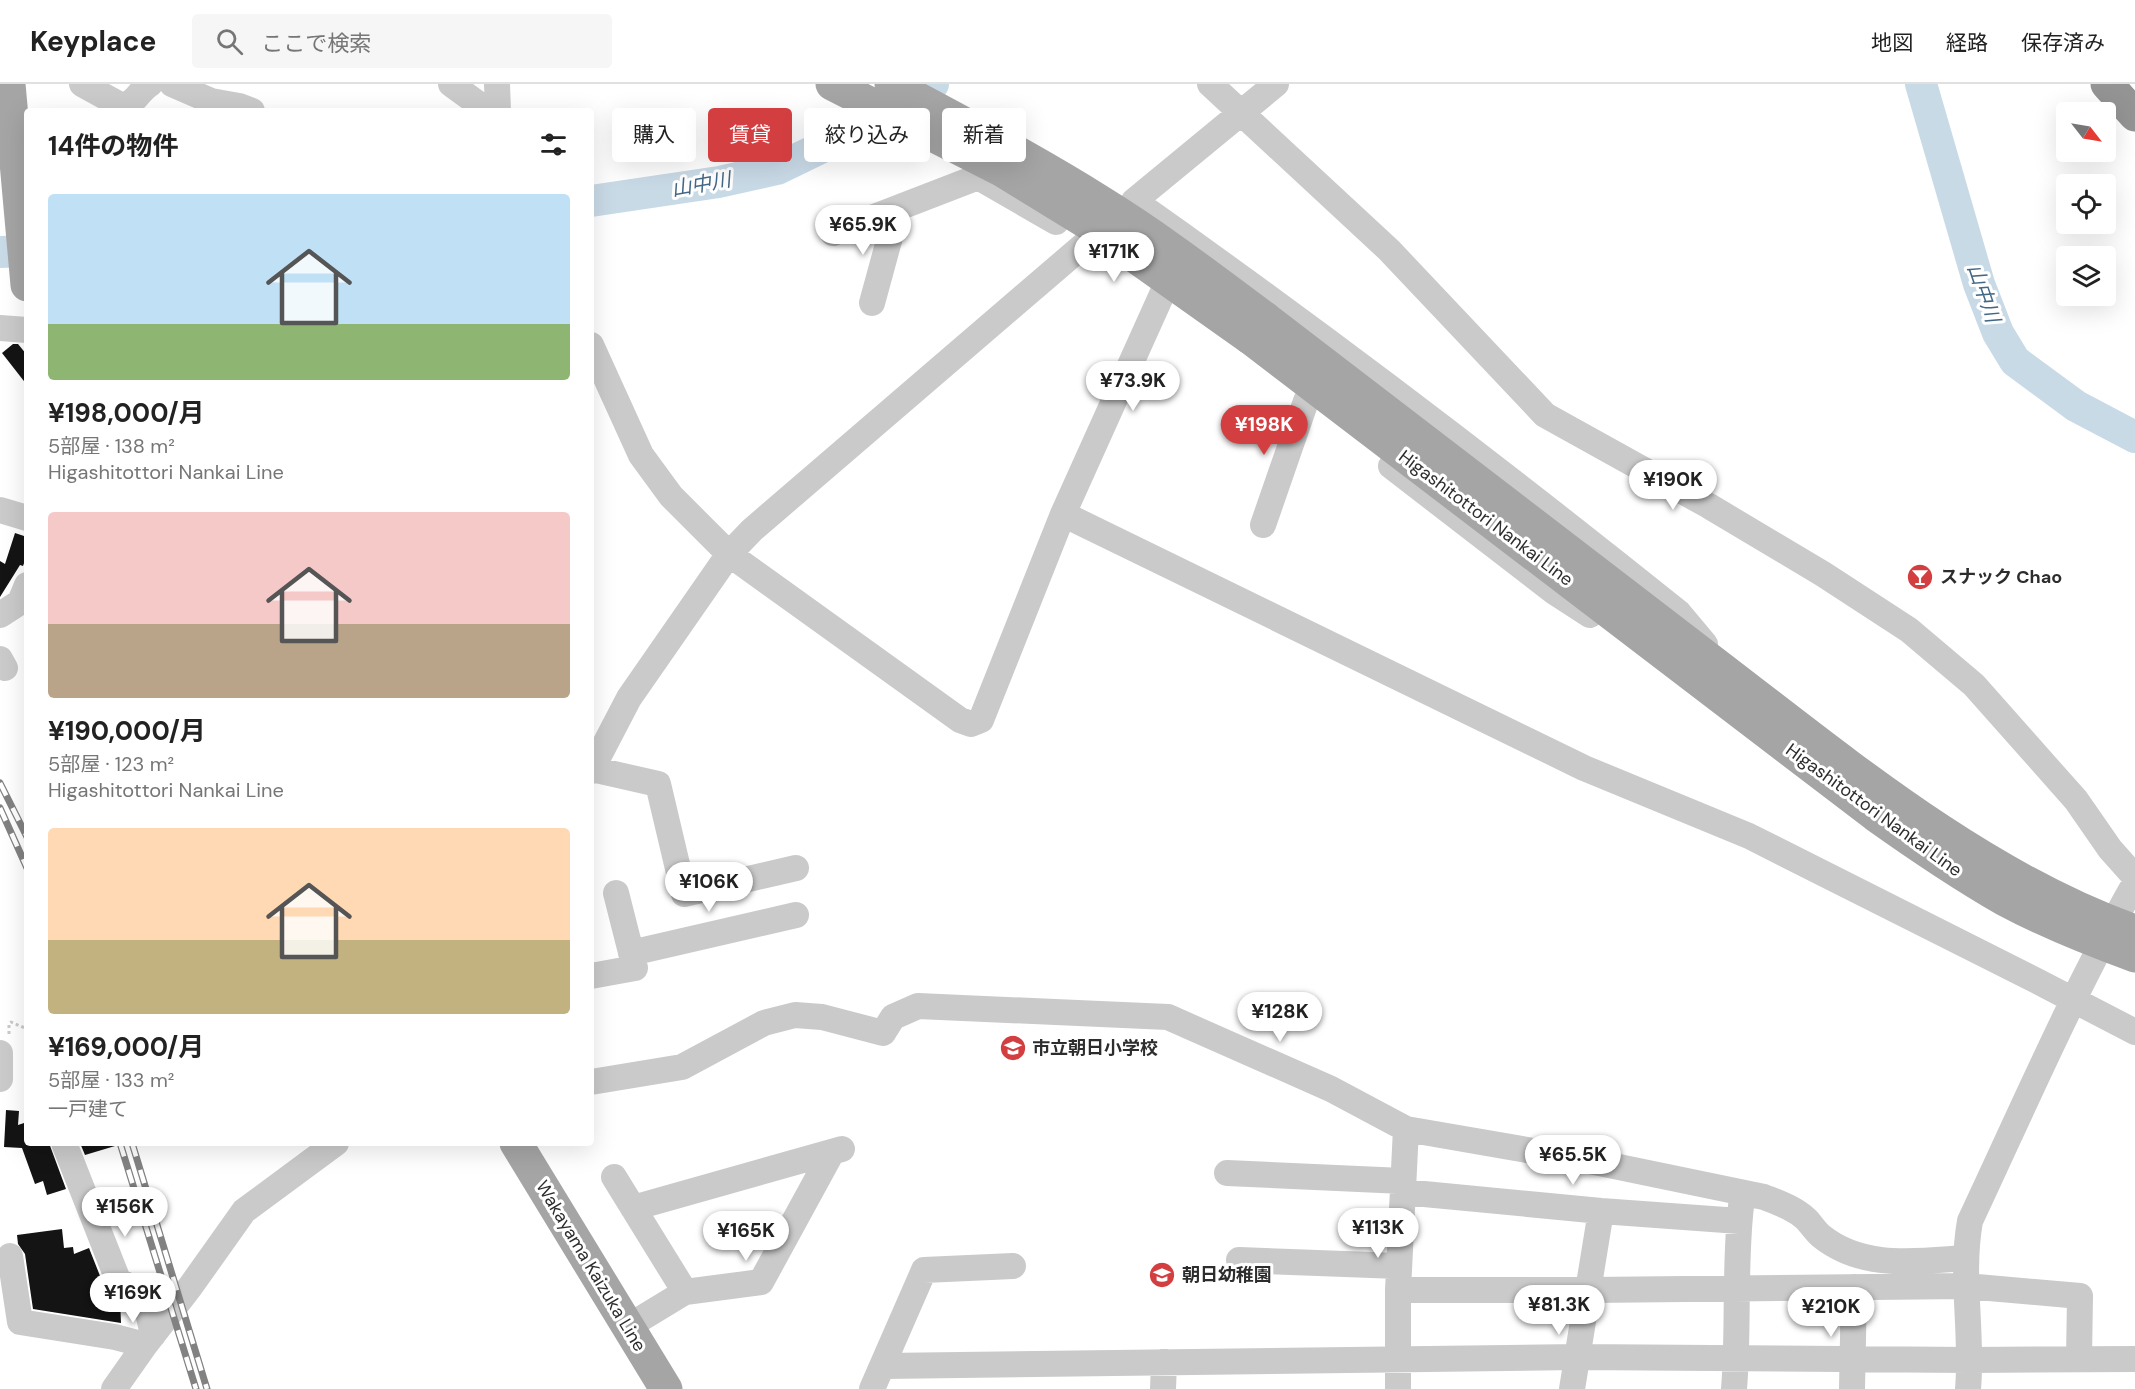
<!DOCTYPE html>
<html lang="ja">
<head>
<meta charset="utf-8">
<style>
	body { margin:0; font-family:"DM Sans","Noto Sans JP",sans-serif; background:#f6f6f6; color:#222; height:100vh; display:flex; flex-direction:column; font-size:22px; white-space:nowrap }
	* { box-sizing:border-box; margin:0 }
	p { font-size:20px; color:#767676 }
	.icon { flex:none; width:33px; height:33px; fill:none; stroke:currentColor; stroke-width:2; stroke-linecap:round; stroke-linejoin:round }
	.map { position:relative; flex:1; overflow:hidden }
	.sheet { position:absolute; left:24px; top:24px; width:570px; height:1038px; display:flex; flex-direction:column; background:#fff; border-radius:6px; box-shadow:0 6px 24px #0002 }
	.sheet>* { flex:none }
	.guide { position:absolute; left:612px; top:24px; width:570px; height:54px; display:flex; gap:12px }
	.needle { width:39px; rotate:121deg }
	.fabs { position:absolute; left:2056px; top:18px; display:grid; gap:12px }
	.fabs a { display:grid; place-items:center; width:60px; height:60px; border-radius:6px; background:#fff; box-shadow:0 6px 24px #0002; font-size:30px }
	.price { position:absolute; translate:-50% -51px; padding:0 14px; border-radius:21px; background:#fff; color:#222; font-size:20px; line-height:39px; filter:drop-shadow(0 2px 3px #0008) }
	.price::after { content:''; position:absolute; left:50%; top:36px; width:18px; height:14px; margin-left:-9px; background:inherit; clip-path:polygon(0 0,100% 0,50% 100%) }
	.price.selected { background:#d33f41; color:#fff }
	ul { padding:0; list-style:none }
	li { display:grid; align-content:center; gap:12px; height:318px; padding:0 24px }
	li span { display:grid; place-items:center; height:186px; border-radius:6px; color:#555 }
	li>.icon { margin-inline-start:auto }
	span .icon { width:108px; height:108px; fill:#fffc; stroke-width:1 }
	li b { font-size:26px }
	h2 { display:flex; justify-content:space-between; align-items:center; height:72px; padding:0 24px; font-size:26px }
	.chip { padding:0 21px; border-radius:6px; background:#fff; box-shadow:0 6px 24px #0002; font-size:21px; line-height:54px }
	.chip.selected { background:#d33f41; color:#fff }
	header { display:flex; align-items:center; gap:36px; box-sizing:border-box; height:84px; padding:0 30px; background:#fff; border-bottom:2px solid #e0e0e0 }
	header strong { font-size:28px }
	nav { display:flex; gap:33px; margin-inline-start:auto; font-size:21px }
	.search { width:420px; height:54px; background:#f6f6f6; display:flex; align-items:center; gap:15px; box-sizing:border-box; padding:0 21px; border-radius:6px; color:#767676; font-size:22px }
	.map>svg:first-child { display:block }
</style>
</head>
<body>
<header>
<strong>Keyplace</strong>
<div class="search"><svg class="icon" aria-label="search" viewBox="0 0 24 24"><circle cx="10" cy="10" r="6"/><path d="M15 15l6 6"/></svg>ここで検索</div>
<nav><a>地図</a><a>経路</a><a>保存済み</a></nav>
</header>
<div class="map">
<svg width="2135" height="1305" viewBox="0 0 2135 1305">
	<rect width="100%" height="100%" fill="#fff"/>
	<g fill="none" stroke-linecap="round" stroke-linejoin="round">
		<path stroke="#c9dae7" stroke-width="32" d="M1921,0L1979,200L1998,249L2015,277L2076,322L2135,353
			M591,117L719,98L777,85L849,50L933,0
			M0,168L27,167"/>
	</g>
	<path fill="#141414" d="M13,260H18L27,271V301L2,269Z
		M15,449L27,453V471L23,482L20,481L0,513V477L5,480Z
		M6,1026L19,1027L18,1041L27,1038V1059H49L66,1105L47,1111L43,1097L35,1100L22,1064L4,1063Z
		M80,1059H114L115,1062L85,1071Z
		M62,1145L64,1164L73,1163L74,1170L89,1164L104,1202L111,1209L120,1214L121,1239L33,1225L25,1170L18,1160L17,1151Z"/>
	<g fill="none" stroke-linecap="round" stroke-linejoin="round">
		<path stroke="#cacaca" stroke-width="3" stroke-dasharray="3 3" stroke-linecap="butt" d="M9,950V940L11,938L27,945"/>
		<path stroke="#cacaca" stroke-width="26" d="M82,0L122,22C136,20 139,6 150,0
			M172,0L211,17L239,22L252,27
			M451,0L488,27
			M497,0L498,27
			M1210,0L1389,166L1545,331L1709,422L1823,490L1909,546L1974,601L2076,716L2110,765L2135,793
			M1276,0L1134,117C1320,248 1501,386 1679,529L1705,560
			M833,149L978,93L1056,138
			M872,219L890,153L888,128
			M0,244L27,246
			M591,261L641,371L671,412L729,470L960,636L971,640L981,636L1063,430L1163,208
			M1391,382L1553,507L1590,531
			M0,426L27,434
			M1063,430L1584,684L1749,752L2037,897L2135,948
			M1263,441L1306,317
			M0,531L20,518L27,501
			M0,575L5,584
			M592,685L658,700L684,810L796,784
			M591,687L629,614L729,470L752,446L1114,135
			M631,869L796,831
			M591,892L635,884L616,809
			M0,969V995
			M591,998L682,983L764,939L795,931L822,933L883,949L893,933L918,922L1168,933L1331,1005L1406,1045L1585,1076L1764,1113C1779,1119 1794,1124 1806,1135C1811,1140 1815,1147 1821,1152C1863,1186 1917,1177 1966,1174
			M64,1059L118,1196L144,1211L153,1251
			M1227,1089L1403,1097
			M614,1093L685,1208
			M1403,1108L1601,1127L1739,1137
			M633,1124L842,1065
			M10,1172L20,1238L115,1253L145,1261
			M1239,1176L1399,1182
			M1398,1206H1590L1966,1202L2080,1212L2079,1275
			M629,1242L685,1208L761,1198L832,1068
			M883,1282L1577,1273L1970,1276L2135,1275
			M114,1305L145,1261L190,1203L244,1127L336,1059
			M872,1305L924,1186L1013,1182
			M1163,1305L1164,1278
			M1398,1305V1206L1406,1045
			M1572,1305L1601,1127
			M1734,1305C1739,1244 1734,1183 1741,1122
			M1852,1305L1854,1203
			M1968,1305C1973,1249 1960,1193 1970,1137C2023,1024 2073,908 2135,799"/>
		<path stroke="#a5a5a5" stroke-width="33" d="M9,0L27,201
			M1265,234C1412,347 1560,460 1708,574C1838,673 1979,792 2135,847
			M1250,254L1875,731C1917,761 1960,790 2005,816C2046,838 2091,856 2135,872
			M516,1059L666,1305"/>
		<path stroke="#949494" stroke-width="33" d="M2107,0L2135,31"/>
		<g stroke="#828282" stroke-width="7">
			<path id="rail" d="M0,699L27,753
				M0,724L27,784
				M120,1059L196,1305
				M132,1059L207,1305"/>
		</g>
		<use href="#rail" stroke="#fff" stroke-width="4.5" stroke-dasharray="14" stroke-linecap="butt"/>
		<path stroke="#a5a5a5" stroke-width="33" d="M832,0L1001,86L1089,140L1250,254
			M891,0C961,38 1033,75 1101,118C1158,153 1211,194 1265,234"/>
	</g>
	<defs>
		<g id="bar-disc" transform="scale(1.35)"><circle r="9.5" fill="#d33f41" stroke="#fff"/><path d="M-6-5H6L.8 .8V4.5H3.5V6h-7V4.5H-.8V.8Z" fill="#fff"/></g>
		<g id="school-disc" transform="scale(1.35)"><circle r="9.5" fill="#d33f41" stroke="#fff"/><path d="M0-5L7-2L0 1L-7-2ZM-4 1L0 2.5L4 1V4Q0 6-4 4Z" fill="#fff"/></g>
	</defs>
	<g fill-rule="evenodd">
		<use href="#bar-disc" x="1920" y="493"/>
		<use href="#school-disc" x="1013" y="964"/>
		<use href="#school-disc" x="1162" y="1191"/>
	</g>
	<g text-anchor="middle" stroke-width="6" stroke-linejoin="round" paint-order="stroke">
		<g font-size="18" fill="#2d2d2d" stroke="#fff">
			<text transform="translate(1486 434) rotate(37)" y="6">Higashitottori Nankai Line</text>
			<text transform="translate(1874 726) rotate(36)" y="6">Higashitottori Nankai Line</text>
			<text transform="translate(591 1182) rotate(59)" y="6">Wakayama Kaizuka Line</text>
		</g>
		<g font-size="18" font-weight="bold" fill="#2d2d2d" stroke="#fff" text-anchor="start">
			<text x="1940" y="499">スナック Chao</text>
			<text x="1032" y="970">市立朝日小学校</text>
			<text x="1182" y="1197">朝日幼稚園</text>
		</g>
		<g font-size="20" font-style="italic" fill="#436886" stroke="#fff">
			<text transform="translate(701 100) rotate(-10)" y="7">山中川</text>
			<text transform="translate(1984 209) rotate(71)" y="7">山中川</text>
		</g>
	</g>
</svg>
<div class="fabs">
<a><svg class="needle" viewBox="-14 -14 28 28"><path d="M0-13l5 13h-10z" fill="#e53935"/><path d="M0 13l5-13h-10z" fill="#767676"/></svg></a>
<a><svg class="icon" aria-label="locate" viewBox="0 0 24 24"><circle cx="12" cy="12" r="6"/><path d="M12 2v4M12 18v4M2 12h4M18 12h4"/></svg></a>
<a><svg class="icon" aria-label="layers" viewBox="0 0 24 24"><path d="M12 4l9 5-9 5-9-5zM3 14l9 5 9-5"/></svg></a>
</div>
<b class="price" style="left:863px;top:172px">¥65.9K</b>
<b class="price" style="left:1114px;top:199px">¥171K</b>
<b class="price" style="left:1133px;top:328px">¥73.9K</b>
<b class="price selected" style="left:1264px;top:372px">¥198K</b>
<b class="price" style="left:1673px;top:427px">¥190K</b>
<b class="price" style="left:709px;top:829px">¥106K</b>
<b class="price" style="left:1280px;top:959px">¥128K</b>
<b class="price" style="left:1573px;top:1102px">¥65.5K</b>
<b class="price" style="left:125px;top:1154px">¥156K</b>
<b class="price" style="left:1378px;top:1175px">¥113K</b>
<b class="price" style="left:746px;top:1178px">¥165K</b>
<b class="price" style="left:133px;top:1240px">¥169K</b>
<b class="price" style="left:1559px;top:1252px">¥81.3K</b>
<b class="price" style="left:1831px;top:1254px">¥210K</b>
<div class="guide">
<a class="chip">購入</a>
<a class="chip selected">賃貸</a>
<a class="chip">絞り込み</a>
<a class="chip">新着</a>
</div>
<section class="sheet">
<h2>14件の物件<svg class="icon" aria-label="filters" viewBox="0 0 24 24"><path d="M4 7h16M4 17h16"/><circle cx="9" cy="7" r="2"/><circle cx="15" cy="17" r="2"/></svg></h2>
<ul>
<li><span style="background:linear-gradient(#bfe0f5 70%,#8fb573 0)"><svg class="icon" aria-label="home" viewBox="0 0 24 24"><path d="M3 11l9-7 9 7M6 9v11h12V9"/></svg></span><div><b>¥198,000/月</b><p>5部屋 · 138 m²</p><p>Higashitottori Nankai Line</p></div></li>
<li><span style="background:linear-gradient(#f6c9c9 60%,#b9a48a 0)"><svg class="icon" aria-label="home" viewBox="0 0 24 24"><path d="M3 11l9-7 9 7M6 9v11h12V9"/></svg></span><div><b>¥190,000/月</b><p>5部屋 · 123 m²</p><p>Higashitottori Nankai Line</p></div></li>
<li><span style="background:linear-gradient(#ffd9b3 60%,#c2b280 0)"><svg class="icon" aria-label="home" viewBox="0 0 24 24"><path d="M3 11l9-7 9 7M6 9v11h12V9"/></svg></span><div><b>¥169,000/月</b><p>5部屋 · 133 m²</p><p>一戸建て</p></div></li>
</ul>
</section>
</div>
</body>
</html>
